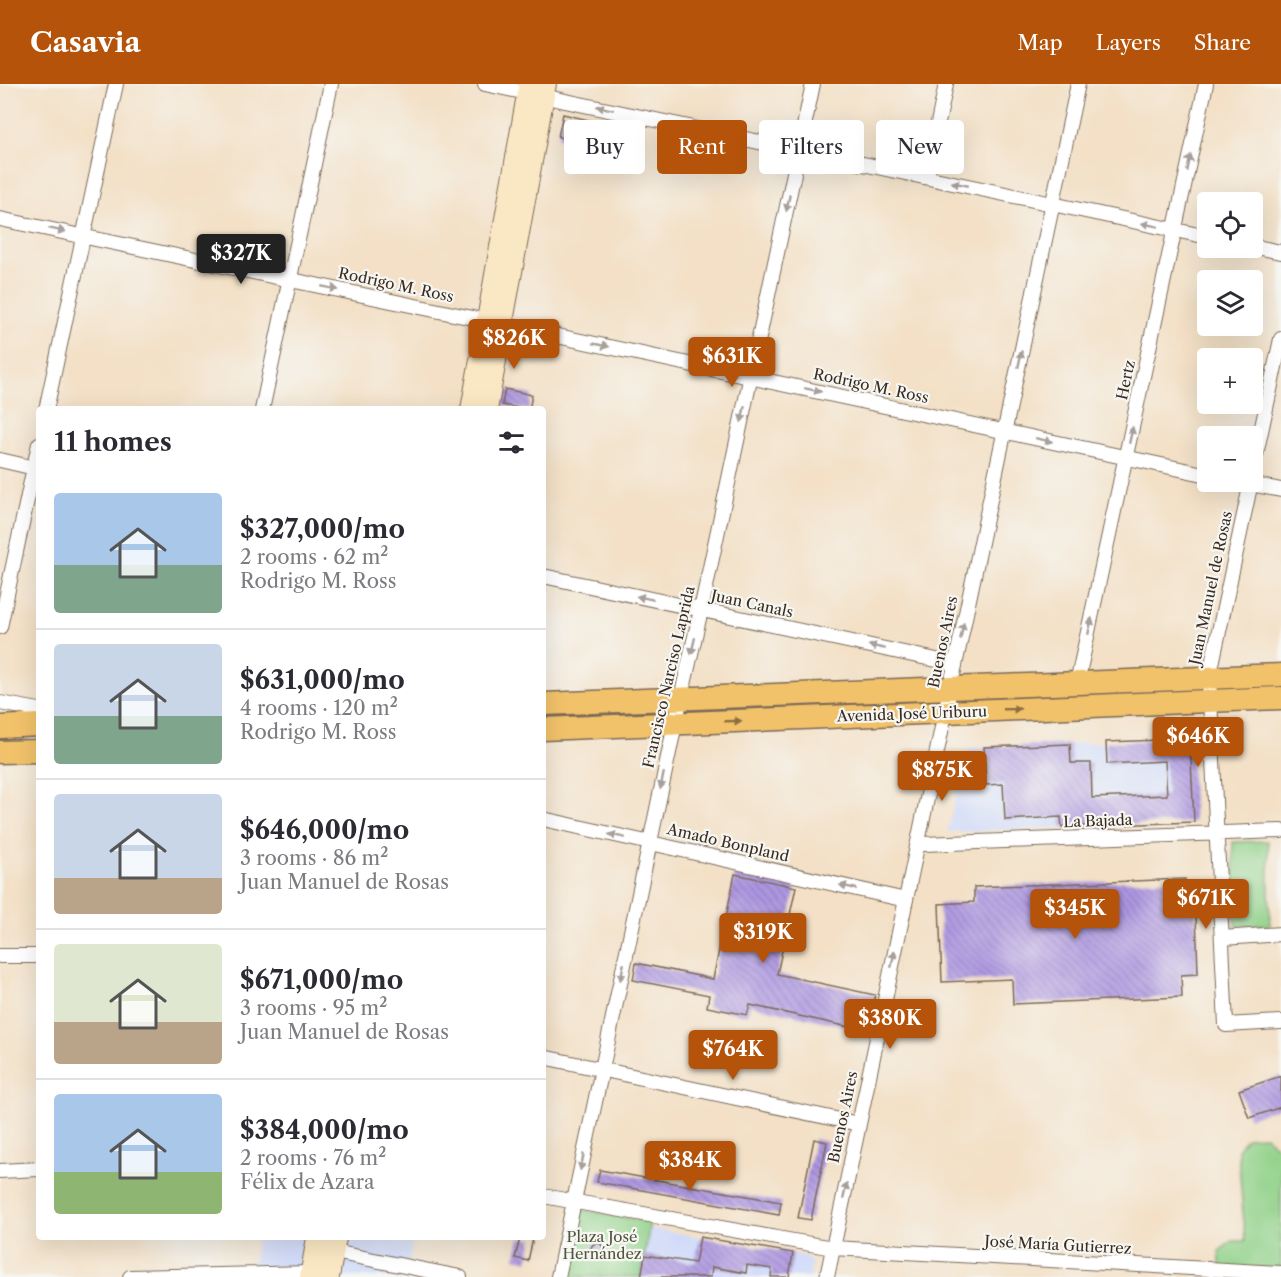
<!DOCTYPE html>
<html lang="en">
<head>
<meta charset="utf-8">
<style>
	body { margin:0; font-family:"Libre Caslon Text",serif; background:#f7f7f7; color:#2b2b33; height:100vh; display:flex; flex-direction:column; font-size:22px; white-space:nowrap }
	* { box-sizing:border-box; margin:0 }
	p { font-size:20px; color:#7c7c81 }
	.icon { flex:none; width:33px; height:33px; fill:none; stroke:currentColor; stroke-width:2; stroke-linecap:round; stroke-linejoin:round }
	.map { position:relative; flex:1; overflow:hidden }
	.details { position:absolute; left:36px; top:322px; width:510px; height:834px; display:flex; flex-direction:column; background:#fff; border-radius:6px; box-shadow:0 6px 24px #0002 }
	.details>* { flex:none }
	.hud { position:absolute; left:564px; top:36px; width:570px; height:54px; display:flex; gap:12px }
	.fabs { position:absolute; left:1197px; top:108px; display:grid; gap:12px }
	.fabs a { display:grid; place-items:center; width:66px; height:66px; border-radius:6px; background:#fff; box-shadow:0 6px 24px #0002; font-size:30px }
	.price { position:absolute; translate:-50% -51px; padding:0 14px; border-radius:6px; background:#b45309; color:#fff; font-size:20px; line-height:39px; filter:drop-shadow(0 2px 3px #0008) }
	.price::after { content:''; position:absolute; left:50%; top:36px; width:18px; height:14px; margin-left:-9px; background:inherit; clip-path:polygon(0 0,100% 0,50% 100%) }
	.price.selected { background:#222; color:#fff }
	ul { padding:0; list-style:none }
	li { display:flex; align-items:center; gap:18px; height:150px; padding:0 18px }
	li+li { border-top:2px solid #e1e1e2 }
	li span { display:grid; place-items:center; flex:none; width:168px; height:120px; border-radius:6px; color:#555 }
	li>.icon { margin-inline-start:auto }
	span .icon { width:72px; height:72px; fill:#fffc; stroke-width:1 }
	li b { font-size:26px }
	h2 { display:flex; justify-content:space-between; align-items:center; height:72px; padding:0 18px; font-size:26px }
	.pill { padding:0 21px; border-radius:6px; background:#fff; box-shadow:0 6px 24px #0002; font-size:21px; line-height:54px }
	.pill.selected { background:#b45309; color:#fff }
	header { display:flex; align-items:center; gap:36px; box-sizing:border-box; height:84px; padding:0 30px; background:#b45309; color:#fff }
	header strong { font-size:28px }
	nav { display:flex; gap:33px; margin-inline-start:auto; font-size:21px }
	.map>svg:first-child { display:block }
</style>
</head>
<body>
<header>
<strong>Casavia</strong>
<nav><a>Map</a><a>Layers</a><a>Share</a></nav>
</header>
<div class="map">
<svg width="1281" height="1193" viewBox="0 0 1281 1193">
	<defs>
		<pattern id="building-back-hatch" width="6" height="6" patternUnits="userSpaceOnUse" patternTransform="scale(1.5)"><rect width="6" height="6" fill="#ae97e2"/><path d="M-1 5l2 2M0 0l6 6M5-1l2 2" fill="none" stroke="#8f7bb7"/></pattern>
	</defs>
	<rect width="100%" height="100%" fill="#f6f6f2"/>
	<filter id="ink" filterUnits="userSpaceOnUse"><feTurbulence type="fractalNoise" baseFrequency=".0167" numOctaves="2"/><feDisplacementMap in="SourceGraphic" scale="12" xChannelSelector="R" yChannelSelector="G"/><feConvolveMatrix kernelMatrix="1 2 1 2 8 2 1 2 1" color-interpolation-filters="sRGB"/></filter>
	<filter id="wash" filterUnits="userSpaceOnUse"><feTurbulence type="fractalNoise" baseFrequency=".008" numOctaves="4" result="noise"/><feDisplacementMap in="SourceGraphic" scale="24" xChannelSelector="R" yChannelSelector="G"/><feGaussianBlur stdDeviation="1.35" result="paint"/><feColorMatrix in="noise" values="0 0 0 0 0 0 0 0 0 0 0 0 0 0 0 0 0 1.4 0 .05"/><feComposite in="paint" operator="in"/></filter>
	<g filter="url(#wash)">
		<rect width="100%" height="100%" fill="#f3e0c6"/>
		<path fill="#d0daf9" d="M1190,655L1194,738L947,748L968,664Z
			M649,1144L806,1172L812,1180L810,1193H641Z
			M257,1154H413L407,1193H250Z"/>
		<path fill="#91d188" stroke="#667e53" stroke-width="1.5" d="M932,613L933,617L929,621L693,629V624Z
			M668,623L666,632L543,637V625Z
			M1268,757L1270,841L1235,842L1233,758Z
			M1266,1052L1277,1062H1281V1193H1222L1219,1167L1233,1157H1245L1238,1065C1246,1050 1250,1053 1266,1052Z
			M584,1126L650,1138L641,1193H564L576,1134L579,1128Z"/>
		<g id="blocks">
			<path fill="url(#building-back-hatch)" d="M563,30L593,37L588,59L558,53Z
				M505,305L532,311L529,326L502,321Z
				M1190,655L1194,738L1062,743L1061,733L1005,736L1003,700L986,701L984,663L1070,660L1071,679H1091L1092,714L1167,711L1165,677L1107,680L1106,658Z
				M735,790L796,803L777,890L875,911L867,947L750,921L747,931L707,923L709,911L633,896L636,879L713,895Z
				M1185,795V800H1195L1198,890L1181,891L1182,913L1013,920L1012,895L942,898L939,820L974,818V803Z
				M1281,992V1023L1249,1034L1239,1006Z
				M814,1055L827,1058L811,1136L798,1134Z
				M600,1086L781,1118L779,1131L597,1098Z
				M700,1153L793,1169L789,1193H771L772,1185L747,1181L746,1189L712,1183L711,1193H641L645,1171L695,1179Z
				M520,1154H533L528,1177L515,1174Z
				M591 1165a6 6 0 1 1 12 0a6 6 0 1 1-12 0Z"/>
		</g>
	</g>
	<g filter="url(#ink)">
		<use href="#blocks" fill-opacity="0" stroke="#7b6a59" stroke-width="1.5"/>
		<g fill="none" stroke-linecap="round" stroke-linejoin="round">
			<g stroke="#7b6a59" stroke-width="16">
				<path id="street" d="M485,0L1208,153
					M927,93L946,0
					M0,135L487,237L1208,391
					M1252,162L1281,168
					M46,326L116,0
					M262,326L331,0
					M0,376L39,385
					M1252,389L1281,255
					M1240,398L1281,406
					M1251,398L1209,594L1226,941L1281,938
					M543,492L955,580
					M0,543L39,360
					M1077,599L1206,0
					M0,619L39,626
					M543,735L906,816
					M917,762L923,760L1281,747
					M1222,854L1281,850
					M0,872H39
					M543,973L859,1040
					M0,1087L39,1085
					M543,1112L833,1164L1281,1189
					M334,1168L460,1193
					M130,1193L310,1189L318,1190
					M558,1193L675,640L701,526L813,0
					M827,1193L950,605L1078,0"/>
			</g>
			<g stroke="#7b6a59" stroke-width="22">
				<path id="secondary" d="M471,326L529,0
					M487,326L546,0
					M310,1193L317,1154
					M329,1193L336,1154"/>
			</g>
			<g stroke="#7b6a59" stroke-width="25">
				<path id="primary" d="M543,620L1281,591
					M0,643L39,641
					M543,645L1281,614
					M0,668L39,667"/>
			</g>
			<use href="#street" stroke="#fff" stroke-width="14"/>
			<use href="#secondary" stroke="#fae7c3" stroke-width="20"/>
			<use href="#primary" stroke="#f2c26a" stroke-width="22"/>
		</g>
		<defs><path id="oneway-solid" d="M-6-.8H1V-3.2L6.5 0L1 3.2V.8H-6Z" transform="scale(1.5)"/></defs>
		<g fill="#a79f9a">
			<use href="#oneway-solid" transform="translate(605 24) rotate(-168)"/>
			<use href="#oneway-solid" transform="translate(1189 79) rotate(-78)"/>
			<use href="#oneway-solid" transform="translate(960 100) rotate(-168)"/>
			<use href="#oneway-solid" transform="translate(788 119) rotate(102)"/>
			<use href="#oneway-solid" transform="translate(1150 141) rotate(-168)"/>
			<use href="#oneway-solid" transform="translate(57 146) rotate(12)"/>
			<use href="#oneway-solid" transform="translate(330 204) rotate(12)"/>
			<use href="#oneway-solid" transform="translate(601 261) rotate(12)"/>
			<use href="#oneway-solid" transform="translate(1020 275) rotate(-78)"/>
			<use href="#oneway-solid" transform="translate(813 306) rotate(12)"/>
			<use href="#oneway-solid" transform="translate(743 330) rotate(102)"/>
			<use href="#oneway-solid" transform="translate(1131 351) rotate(-78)"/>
			<use href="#oneway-solid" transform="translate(1044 356) rotate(12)"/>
			<use href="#oneway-solid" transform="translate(645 514) rotate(-168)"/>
			<use href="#oneway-solid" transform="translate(1090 542) rotate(-78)"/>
			<use href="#oneway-solid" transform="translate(962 547) rotate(-78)"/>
			<use href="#oneway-solid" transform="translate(693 562) rotate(103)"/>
			<use href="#oneway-solid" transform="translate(877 563) rotate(-168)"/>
			<use href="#oneway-solid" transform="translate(662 697) rotate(102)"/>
			<use href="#oneway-solid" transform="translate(617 752) rotate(-168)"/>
			<use href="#oneway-solid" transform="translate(848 803) rotate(-167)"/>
			<use href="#oneway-solid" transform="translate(893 875) rotate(-78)"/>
			<use href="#oneway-solid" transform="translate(622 888) rotate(102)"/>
			<use href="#oneway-solid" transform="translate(582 1078) rotate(102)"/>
			<use href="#oneway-solid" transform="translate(845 1107) rotate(-78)"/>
		</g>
		<g fill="#8d6e40">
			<use href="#oneway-solid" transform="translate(1012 625) rotate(-2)"/>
			<use href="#oneway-solid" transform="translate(733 637) rotate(-2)"/>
		</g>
	</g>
	<g text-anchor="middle" stroke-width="4.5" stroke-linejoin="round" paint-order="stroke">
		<g font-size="15" fill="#3b2a1e" stroke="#f6f6f2">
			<text transform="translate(396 201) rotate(12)" y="5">Rodrigo M. Ross</text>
			<text transform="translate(1126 296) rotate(-78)" y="5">Hertz</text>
			<text transform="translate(871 302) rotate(12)" y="5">Rodrigo M. Ross</text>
			<text transform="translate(1211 504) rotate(-78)" y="5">Juan Manuel de Rosas</text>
			<text transform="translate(752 520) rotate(12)" y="5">Juan Canals</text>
			<text transform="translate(943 558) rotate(-78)" y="5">Buenos Aires</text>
			<text transform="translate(669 593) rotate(-77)" y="5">Francisco Narciso Laprida</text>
			<text transform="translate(912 630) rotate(-2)" y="5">Avenida José Uriburu</text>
			<text transform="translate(1098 737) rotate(-2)" y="5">La Bajada</text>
			<text transform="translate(728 759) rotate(13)" y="5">Amado Bonpland</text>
			<text transform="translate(843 1033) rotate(-78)" y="5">Buenos Aires</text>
			<text transform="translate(1058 1161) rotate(3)" y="5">José María Gutierrez</text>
		</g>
		<g font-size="15" fill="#505438" stroke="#f6f6f2">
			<text x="602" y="1158">Plaza José<tspan x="602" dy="17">Hernández</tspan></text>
		</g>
	</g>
</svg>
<div class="fabs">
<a><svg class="icon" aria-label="locate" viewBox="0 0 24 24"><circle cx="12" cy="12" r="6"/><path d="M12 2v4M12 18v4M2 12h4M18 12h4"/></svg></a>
<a><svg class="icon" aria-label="layers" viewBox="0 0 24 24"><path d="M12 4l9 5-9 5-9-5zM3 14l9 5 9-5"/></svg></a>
<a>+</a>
<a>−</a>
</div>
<b class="price selected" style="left:241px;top:201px">$327K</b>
<b class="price" style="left:514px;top:286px">$826K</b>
<b class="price" style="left:732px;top:304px">$631K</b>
<b class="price" style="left:1198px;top:684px">$646K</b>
<b class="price" style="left:942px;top:718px">$875K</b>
<b class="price" style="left:1206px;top:846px">$671K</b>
<b class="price" style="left:1075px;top:856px">$345K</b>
<b class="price" style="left:763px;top:880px">$319K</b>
<b class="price" style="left:890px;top:966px">$380K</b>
<b class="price" style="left:733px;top:997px">$764K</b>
<b class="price" style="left:690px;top:1108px">$384K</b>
<div class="hud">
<a class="pill">Buy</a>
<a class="pill selected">Rent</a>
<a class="pill">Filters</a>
<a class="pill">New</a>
</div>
<section class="details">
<h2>11 homes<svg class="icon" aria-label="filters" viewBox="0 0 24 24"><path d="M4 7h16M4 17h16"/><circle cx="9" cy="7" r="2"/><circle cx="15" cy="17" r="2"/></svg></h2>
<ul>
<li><span style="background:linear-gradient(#a9c7e8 60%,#7fa58c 0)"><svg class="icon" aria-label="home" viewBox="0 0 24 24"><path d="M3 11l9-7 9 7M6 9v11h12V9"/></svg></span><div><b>$327,000/mo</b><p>2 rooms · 62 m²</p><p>Rodrigo M. Ross</p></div></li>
<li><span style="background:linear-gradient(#c9d6e8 60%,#7fa58c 0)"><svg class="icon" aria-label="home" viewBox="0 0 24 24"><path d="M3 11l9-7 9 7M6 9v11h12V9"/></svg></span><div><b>$631,000/mo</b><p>4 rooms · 120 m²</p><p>Rodrigo M. Ross</p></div></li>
<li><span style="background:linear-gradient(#c9d6e8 70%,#b9a48a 0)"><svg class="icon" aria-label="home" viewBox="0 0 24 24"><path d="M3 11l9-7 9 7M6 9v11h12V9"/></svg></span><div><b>$646,000/mo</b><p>3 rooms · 86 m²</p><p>Juan Manuel de Rosas</p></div></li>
<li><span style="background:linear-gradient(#dfe7d0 65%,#b9a48a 0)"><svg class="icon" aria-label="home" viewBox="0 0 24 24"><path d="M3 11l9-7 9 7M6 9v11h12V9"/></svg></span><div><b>$671,000/mo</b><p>3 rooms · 95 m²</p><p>Juan Manuel de Rosas</p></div></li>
<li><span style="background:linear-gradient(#a9c7e8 65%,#8fb573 0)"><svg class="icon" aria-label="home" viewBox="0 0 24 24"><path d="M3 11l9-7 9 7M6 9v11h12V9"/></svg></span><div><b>$384,000/mo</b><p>2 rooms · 76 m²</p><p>Félix de Azara</p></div></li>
</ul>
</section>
</div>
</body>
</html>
